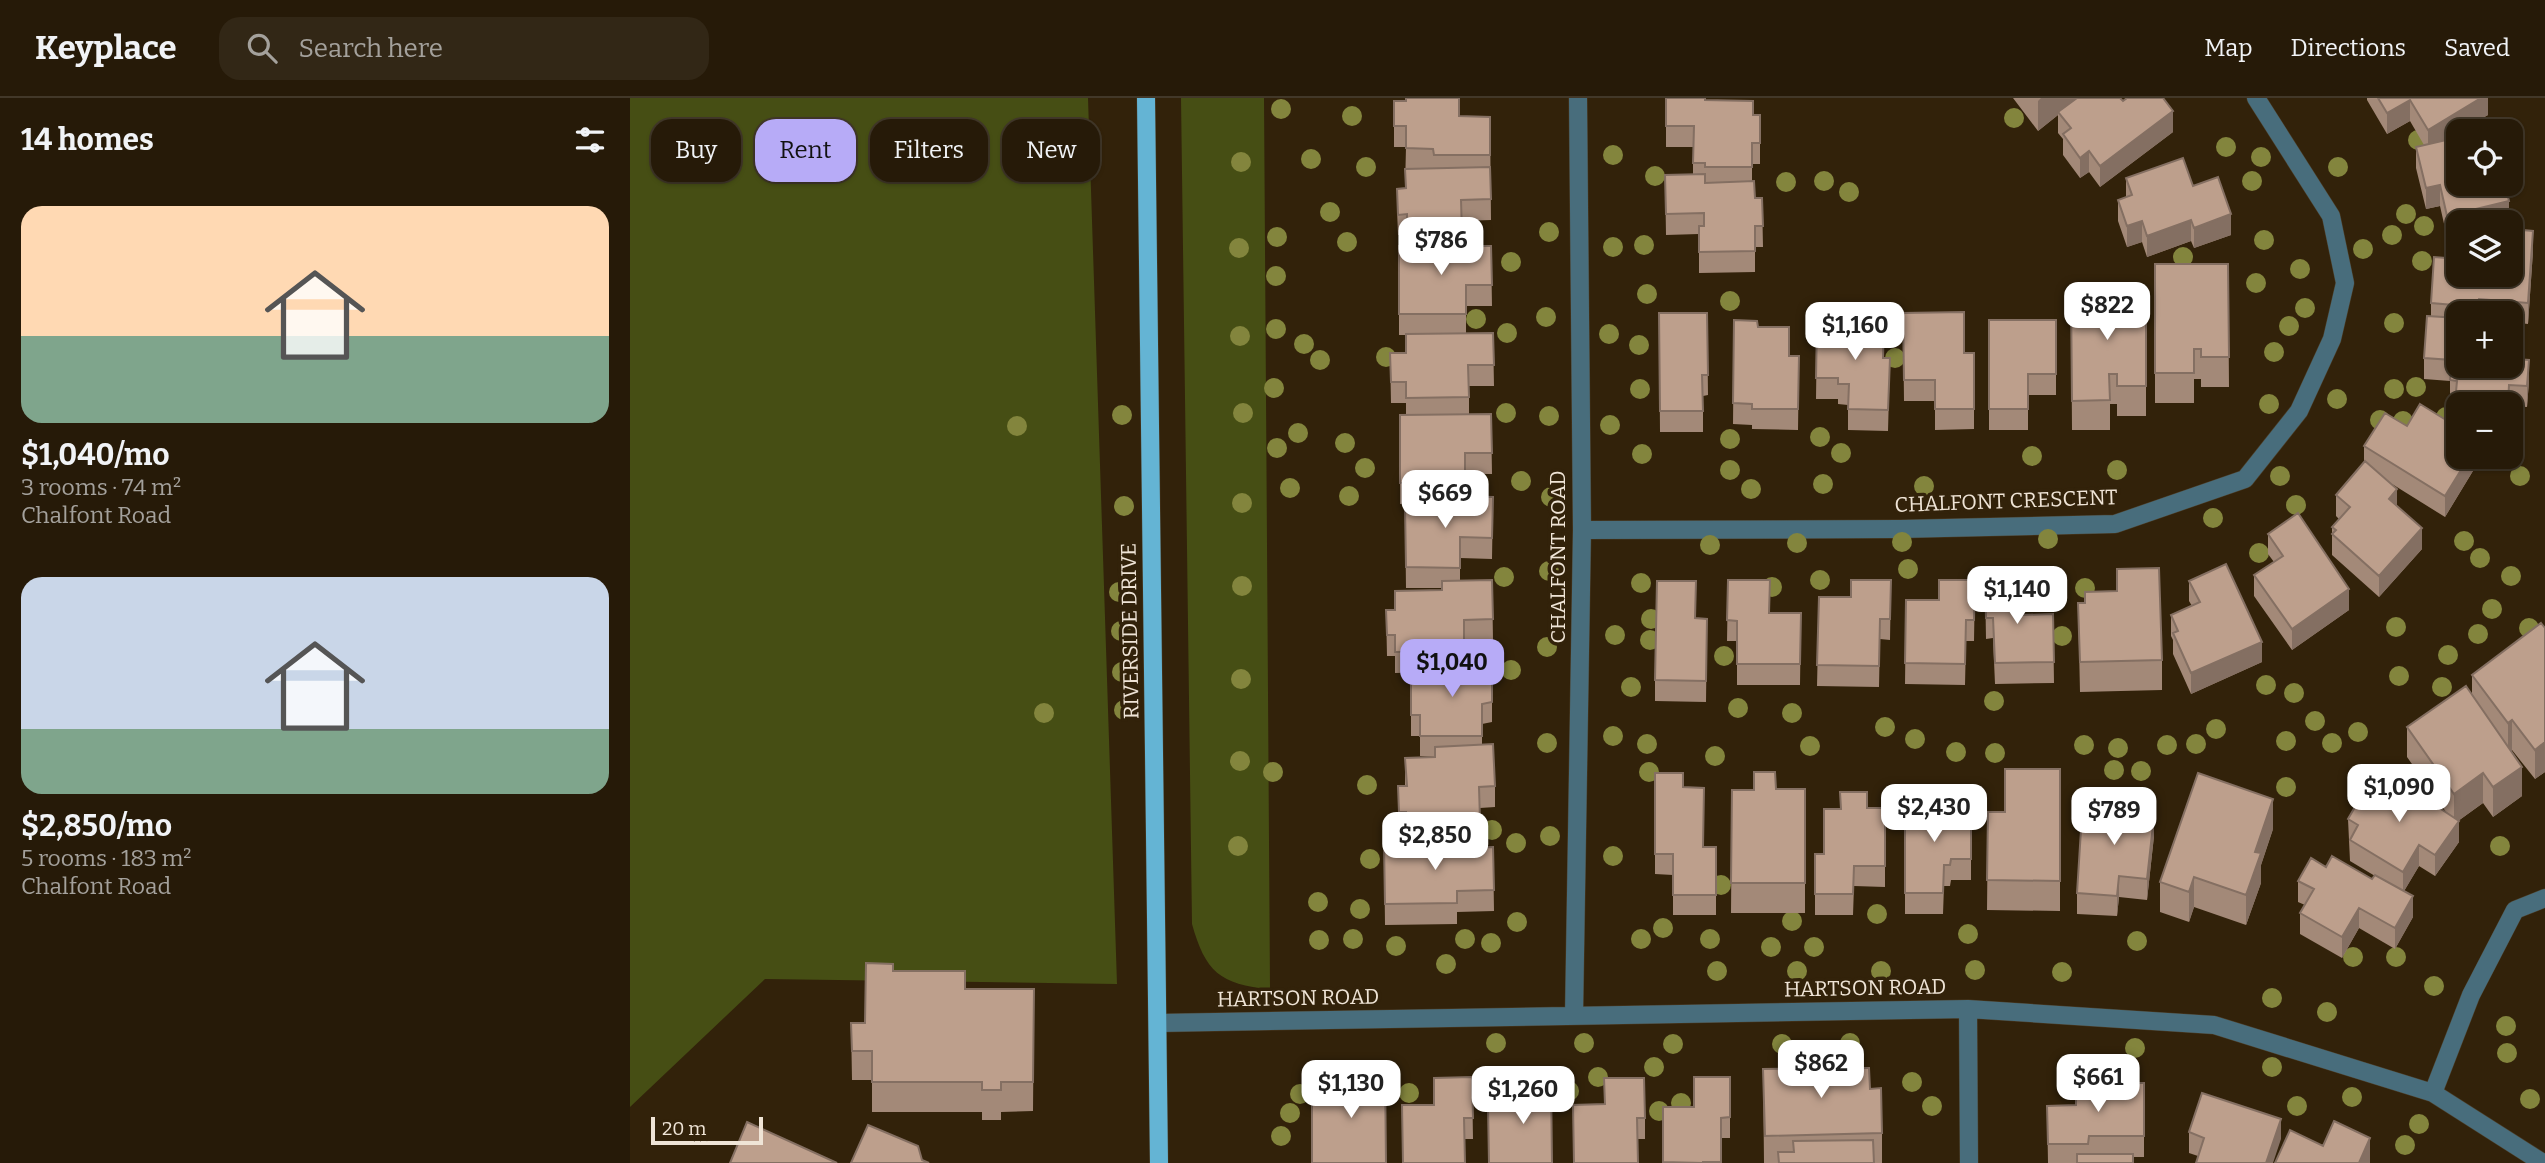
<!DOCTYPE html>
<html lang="en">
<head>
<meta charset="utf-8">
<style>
	body { margin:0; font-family:Bitter,serif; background:#322716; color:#f1f3f6; height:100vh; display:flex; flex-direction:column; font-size:26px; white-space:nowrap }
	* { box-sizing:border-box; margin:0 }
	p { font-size:23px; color:#a4a19c }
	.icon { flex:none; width:38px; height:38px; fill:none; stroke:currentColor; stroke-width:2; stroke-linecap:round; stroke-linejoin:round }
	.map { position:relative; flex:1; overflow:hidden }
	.panel { display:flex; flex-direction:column; background:#261a08; width:630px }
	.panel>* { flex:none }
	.hud { position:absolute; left:21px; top:21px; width:665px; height:63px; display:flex; gap:14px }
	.tools { position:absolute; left:1816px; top:21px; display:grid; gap:14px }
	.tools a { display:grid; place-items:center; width:77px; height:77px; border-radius:14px; background:#261a08; box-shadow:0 2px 5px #0004,0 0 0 2px #423829; font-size:35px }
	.scale { position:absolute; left:21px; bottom:18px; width:112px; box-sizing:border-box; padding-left:7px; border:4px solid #efe4d6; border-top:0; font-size:19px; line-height:24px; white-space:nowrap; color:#efe4d6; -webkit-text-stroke:5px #32220a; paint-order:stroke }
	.price { position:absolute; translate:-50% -60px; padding:0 16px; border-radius:14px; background:#fff; color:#222; font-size:23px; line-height:46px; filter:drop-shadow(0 2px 4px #0008) }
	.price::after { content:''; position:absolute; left:50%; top:42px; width:21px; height:16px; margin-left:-10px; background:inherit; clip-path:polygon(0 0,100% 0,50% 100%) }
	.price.on { background:#b7abf7; color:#111 }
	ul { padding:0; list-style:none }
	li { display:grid; align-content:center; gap:14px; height:371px; padding:0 21px }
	li span { display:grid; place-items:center; height:217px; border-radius:21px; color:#555 }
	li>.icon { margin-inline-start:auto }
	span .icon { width:126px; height:126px; fill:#fffc; stroke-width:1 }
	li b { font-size:30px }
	h2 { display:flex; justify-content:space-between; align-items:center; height:84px; padding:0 21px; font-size:30px }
	.pill { padding:0 24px; border-radius:21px; background:#261a08; box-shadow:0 2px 5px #0004,0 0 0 2px #423829; font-size:24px; line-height:63px }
	.pill.on { background:#b7abf7; color:#111 }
	header { display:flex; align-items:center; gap:42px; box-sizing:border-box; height:98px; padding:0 35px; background:#261a08; border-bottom:2px solid #423829 }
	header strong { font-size:33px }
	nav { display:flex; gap:38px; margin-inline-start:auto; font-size:24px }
	.search { width:490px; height:63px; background:#322716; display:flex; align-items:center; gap:18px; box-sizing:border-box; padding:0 24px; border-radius:21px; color:#a4a19c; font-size:26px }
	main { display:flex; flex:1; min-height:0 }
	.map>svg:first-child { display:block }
</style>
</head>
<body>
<header>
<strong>Keyplace</strong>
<div class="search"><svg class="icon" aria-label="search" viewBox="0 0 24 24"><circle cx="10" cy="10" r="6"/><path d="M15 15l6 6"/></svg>Search here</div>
<nav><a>Map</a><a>Directions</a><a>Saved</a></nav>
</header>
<main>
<section class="panel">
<h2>14 homes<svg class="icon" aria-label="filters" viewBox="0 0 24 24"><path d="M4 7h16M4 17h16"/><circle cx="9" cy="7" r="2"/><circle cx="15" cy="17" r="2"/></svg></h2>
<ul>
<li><span style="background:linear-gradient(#ffd9b3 60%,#7fa58c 0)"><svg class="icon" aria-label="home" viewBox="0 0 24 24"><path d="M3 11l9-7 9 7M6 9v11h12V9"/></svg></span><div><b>$1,040/mo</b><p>3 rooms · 74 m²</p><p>Chalfont Road</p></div></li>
<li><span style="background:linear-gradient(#c9d6e8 70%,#7fa58c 0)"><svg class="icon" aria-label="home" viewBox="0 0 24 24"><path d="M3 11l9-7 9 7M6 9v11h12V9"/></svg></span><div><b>$2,850/mo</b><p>5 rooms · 183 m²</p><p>Chalfont Road</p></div></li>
</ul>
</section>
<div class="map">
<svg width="1915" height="1065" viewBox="0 0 1915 1065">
	<rect width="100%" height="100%" fill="#32220a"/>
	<path fill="#464e14" d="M0,0H458L487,886L135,881L0,1009Z
		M551,0H634L640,891C590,887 575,873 562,826Z"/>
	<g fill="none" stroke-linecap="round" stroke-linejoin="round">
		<g stroke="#4c3d27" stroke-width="19">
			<path id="minor" d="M952,432L1270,431L1485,426L1615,381L1669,313L1702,241L1715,185L1701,118L1626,0
				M1338,911L1339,1065
				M944,918L952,432L948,0
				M528,925L1338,911L1584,927L1803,995L1913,1065
				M1803,995L1841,897L1885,812L1915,800"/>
		</g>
		<g stroke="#4c3d27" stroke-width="19">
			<path id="major" d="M516,0L529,1065"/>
		</g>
		<use href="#minor" stroke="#486d7c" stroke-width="18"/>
		<use href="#major" stroke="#64b4d4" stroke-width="18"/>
	</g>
	<g fill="#83853d">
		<circle cx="651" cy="11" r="10"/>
		<circle cx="722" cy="18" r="10"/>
		<circle cx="1384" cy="20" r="10"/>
		<circle cx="1788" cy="42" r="10"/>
		<circle cx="1596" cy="49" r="10"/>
		<circle cx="983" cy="57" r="10"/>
		<circle cx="1631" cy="59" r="10"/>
		<circle cx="681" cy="61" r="10"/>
		<circle cx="611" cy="64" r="10"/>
		<circle cx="736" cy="69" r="10"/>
		<circle cx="1708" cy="69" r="10"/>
		<circle cx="1025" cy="78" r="10"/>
		<circle cx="1194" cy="83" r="10"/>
		<circle cx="1622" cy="83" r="10"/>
		<circle cx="1156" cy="84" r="10"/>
		<circle cx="1219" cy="94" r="10"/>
		<circle cx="700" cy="114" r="10"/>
		<circle cx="1776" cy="116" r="10"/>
		<circle cx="1794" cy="128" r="10"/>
		<circle cx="919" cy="134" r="10"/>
		<circle cx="1762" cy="137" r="10"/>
		<circle cx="647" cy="139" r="10"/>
		<circle cx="839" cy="139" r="10"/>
		<circle cx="1634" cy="142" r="10"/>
		<circle cx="717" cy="144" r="10"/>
		<circle cx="1014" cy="147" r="10"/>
		<circle cx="983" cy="149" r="10"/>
		<circle cx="609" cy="150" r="10"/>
		<circle cx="1733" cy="151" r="10"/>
		<circle cx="1553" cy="159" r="10"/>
		<circle cx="1792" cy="163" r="10"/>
		<circle cx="881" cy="164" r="10"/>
		<circle cx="1670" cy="171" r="10"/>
		<circle cx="646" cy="178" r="10"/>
		<circle cx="1626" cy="185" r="10"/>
		<circle cx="1017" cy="196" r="10"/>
		<circle cx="1100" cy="203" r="10"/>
		<circle cx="1675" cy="210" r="10"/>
		<circle cx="916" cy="219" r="10"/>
		<circle cx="846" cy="221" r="10"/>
		<circle cx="1764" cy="225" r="10"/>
		<circle cx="1659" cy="228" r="10"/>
		<circle cx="646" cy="231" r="10"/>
		<circle cx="877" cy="235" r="10"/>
		<circle cx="979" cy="236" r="10"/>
		<circle cx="610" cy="238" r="10"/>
		<circle cx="674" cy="246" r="10"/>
		<circle cx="1009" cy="247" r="10"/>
		<circle cx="1644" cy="254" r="10"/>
		<circle cx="756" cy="259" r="10"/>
		<circle cx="1265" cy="260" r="10"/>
		<circle cx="690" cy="262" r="10"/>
		<circle cx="1786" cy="289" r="10"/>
		<circle cx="644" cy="290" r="10"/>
		<circle cx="1010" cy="291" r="10"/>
		<circle cx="1764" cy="291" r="10"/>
		<circle cx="1707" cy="301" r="10"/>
		<circle cx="1639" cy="306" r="10"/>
		<circle cx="613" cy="315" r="10"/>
		<circle cx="876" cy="315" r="10"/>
		<circle cx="492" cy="317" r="10"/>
		<circle cx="919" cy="318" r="10"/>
		<circle cx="1816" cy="319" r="10"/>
		<circle cx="1750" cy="322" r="10"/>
		<circle cx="1773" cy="323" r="10"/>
		<circle cx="980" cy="327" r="10"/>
		<circle cx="387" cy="328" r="10"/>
		<circle cx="668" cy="335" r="10"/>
		<circle cx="1190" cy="339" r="10"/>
		<circle cx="1100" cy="341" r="10"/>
		<circle cx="715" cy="345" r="10"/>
		<circle cx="647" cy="350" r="10"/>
		<circle cx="1211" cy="355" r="10"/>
		<circle cx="1012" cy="356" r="10"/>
		<circle cx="1402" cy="358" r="10"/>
		<circle cx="735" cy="370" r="10"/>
		<circle cx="1100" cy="372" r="10"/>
		<circle cx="1487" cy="372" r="10"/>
		<circle cx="1650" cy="378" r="10"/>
		<circle cx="1890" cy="378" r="10"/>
		<circle cx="891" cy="383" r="10"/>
		<circle cx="1193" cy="386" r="10"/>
		<circle cx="1294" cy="388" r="10"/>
		<circle cx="660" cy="390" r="10"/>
		<circle cx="1121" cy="391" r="10"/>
		<circle cx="719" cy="398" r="10"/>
		<circle cx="921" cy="399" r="10"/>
		<circle cx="612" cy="405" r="10"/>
		<circle cx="1666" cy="407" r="10"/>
		<circle cx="494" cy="408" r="10"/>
		<circle cx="1583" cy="420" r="10"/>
		<circle cx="1418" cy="441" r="10"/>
		<circle cx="1834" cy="443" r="10"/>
		<circle cx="1272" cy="444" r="10"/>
		<circle cx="1167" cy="445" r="10"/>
		<circle cx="1080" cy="447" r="10"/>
		<circle cx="1629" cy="455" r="10"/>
		<circle cx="1850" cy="460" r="10"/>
		<circle cx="1278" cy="471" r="10"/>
		<circle cx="919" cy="473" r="10"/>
		<circle cx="1881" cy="478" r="10"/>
		<circle cx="874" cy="479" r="10"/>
		<circle cx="1190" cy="482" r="10"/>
		<circle cx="1011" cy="485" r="10"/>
		<circle cx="1426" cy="486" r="10"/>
		<circle cx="612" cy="488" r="10"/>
		<circle cx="1142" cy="489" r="10"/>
		<circle cx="1455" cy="490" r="10"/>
		<circle cx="489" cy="494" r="10"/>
		<circle cx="1862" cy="511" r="10"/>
		<circle cx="1021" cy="521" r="10"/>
		<circle cx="1766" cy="529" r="10"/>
		<circle cx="1899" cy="530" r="10"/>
		<circle cx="491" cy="533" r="10"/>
		<circle cx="1848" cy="536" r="10"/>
		<circle cx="985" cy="537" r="10"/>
		<circle cx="1432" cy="538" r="10"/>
		<circle cx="1020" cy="542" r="10"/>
		<circle cx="917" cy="549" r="10"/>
		<circle cx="1818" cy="557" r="10"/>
		<circle cx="1094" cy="558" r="10"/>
		<circle cx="881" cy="572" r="10"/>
		<circle cx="492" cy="574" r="10"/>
		<circle cx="1769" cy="578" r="10"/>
		<circle cx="611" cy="581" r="10"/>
		<circle cx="1636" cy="587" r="10"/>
		<circle cx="1001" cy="589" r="10"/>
		<circle cx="1812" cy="589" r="10"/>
		<circle cx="1664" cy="595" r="10"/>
		<circle cx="1364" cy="603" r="10"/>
		<circle cx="1108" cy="610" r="10"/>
		<circle cx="494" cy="612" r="10"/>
		<circle cx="414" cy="615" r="10"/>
		<circle cx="1162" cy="615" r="10"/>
		<circle cx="1685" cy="623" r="10"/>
		<circle cx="1255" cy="629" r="10"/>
		<circle cx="1586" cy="631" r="10"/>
		<circle cx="1728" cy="634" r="10"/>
		<circle cx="983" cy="638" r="10"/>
		<circle cx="1285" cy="641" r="10"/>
		<circle cx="1656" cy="643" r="10"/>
		<circle cx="917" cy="645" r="10"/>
		<circle cx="1702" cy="645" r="10"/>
		<circle cx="1017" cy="646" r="10"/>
		<circle cx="1566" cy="646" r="10"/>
		<circle cx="1454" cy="647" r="10"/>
		<circle cx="1537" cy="647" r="10"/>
		<circle cx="1180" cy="648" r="10"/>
		<circle cx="1488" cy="650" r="10"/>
		<circle cx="1326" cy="654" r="10"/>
		<circle cx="1365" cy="655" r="10"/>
		<circle cx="1085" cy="658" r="10"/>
		<circle cx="610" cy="663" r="10"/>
		<circle cx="1484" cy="672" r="10"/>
		<circle cx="1511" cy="673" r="10"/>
		<circle cx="643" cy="674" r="10"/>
		<circle cx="1019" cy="674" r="10"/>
		<circle cx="737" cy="687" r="10"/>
		<circle cx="1656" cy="689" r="10"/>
		<circle cx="1274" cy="721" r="10"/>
		<circle cx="862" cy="732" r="10"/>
		<circle cx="920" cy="738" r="10"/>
		<circle cx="886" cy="745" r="10"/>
		<circle cx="608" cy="748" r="10"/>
		<circle cx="1870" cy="748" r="10"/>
		<circle cx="983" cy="758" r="10"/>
		<circle cx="740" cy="761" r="10"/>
		<circle cx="1091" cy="787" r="10"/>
		<circle cx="688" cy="804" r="10"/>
		<circle cx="730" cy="811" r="10"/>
		<circle cx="1247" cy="816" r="10"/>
		<circle cx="1162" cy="823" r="10"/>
		<circle cx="887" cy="824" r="10"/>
		<circle cx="1033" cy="830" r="10"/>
		<circle cx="1338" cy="836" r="10"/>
		<circle cx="723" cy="841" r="10"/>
		<circle cx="835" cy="841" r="10"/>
		<circle cx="1011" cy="841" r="10"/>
		<circle cx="1080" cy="841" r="10"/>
		<circle cx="689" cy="842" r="10"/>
		<circle cx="1507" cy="843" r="10"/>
		<circle cx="861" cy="845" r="10"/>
		<circle cx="766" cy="848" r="10"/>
		<circle cx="1141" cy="849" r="10"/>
		<circle cx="1184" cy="849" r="10"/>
		<circle cx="1723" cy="859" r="10"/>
		<circle cx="1766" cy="859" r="10"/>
		<circle cx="816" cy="866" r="10"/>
		<circle cx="1345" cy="872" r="10"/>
		<circle cx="1087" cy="873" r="10"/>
		<circle cx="1167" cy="873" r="10"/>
		<circle cx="1251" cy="873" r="10"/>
		<circle cx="1432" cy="874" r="10"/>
		<circle cx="1804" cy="888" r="10"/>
		<circle cx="1642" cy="900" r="10"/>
		<circle cx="1697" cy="914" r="10"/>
		<circle cx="1876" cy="928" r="10"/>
		<circle cx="866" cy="945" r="10"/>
		<circle cx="954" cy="945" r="10"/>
		<circle cx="1220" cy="945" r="10"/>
		<circle cx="1043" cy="946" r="10"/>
		<circle cx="1152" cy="946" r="10"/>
		<circle cx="1505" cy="950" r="10"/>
		<circle cx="1877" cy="955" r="10"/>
		<circle cx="1024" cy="969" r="10"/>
		<circle cx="1642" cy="969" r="10"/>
		<circle cx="708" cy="978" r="10"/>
		<circle cx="968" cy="979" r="10"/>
		<circle cx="1282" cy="984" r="10"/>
		<circle cx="863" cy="986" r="10"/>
		<circle cx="939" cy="993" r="10"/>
		<circle cx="779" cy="995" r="10"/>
		<circle cx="670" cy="996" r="10"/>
		<circle cx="1722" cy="999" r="10"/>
		<circle cx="1900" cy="1001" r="10"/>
		<circle cx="1051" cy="1005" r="10"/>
		<circle cx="1302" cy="1008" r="10"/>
		<circle cx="1667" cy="1008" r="10"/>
		<circle cx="1029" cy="1013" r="10"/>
		<circle cx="660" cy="1015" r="10"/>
		<circle cx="1789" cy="1026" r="10"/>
		<circle cx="651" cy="1038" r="10"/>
		<circle cx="1775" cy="1047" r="10"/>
	</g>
	<path fill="#a38978" d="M1036,0L1075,2L1123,17H1130V66H1122V83L1125,100H1132L1133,149H1125V174L1069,175V136L1036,137L1035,77L1063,76V49H1036Z
		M1383,0H1490L1493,3L1543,34L1470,89L1459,74L1450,80L1433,57V41L1428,35V17L1408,33Z
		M1737,0H1858V17L1829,33L1817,42L1879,124H1829L1817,139L1810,108L1796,111L1786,70V49L1794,47L1780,23L1757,36L1737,2Z
		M776,3L829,18L860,19L861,122L831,123L832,148H861L862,208H836V235H863L864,288H839V317L861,316L862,376H835V398L863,399L862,461L830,460V483L862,482L863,542H834V564H862V624L852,626V647L865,688V709L850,710V743L801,745L829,750L863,749L864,813L827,814V826L755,827L754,745H776V735H769L768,709V688H775V660L805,659L790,658V638H781V575H809V574L765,575V558H757L756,512H765L812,492V490H776L775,407H822V405L770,406V317H776V305H761L760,255H776V237H769V148H777V137H768L767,111V91L775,90L776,49H764V23Z
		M1496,80L1563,88L1601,137L1564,150L1561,143L1517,159L1512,144L1497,149L1488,123V102L1496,99Z
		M1903,153L1898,226L1881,224V215H1829V268L1887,256V261L1899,283L1897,309L1881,308V306H1829V325H1825V303H1820V283L1794,281V260L1801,218V205L1829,177Z
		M1525,166H1598L1599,289H1571V281H1564V305H1525Z
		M1516,193V318H1487V306H1480V332H1442L1441,194Z
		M1029,215H1077L1078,297L1073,298V334H1030Z
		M1273,215L1334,255H1344V331L1305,332V303H1274Z
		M1104,222L1128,229L1159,258H1169L1168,332L1122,331V327L1103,326Z
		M1359,222H1426V297H1398V332H1359Z
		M1187,225L1253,260H1260L1258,333L1218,332V307L1208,306V301H1186Z
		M1777,328L1849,359V363L1815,419L1762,386L1767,409L1792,451L1749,499L1702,457V429L1709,421L1706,418V397L1734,364V348Z
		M1638,436L1719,512L1662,552L1624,498V477L1644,464L1638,456Z
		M1098,482L1140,515H1171L1170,587H1107V543H1097Z
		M1261,482L1260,542L1250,541L1249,589L1187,588L1189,499H1221Z
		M1345,482L1344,543H1336L1335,587L1275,586L1276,502H1309Z
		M1355,483L1392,517L1423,516L1424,585L1365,586L1363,540L1356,541Z
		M1559,483L1632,564L1561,596L1543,556V542L1541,538V517L1562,508L1559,503Z
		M1448,505L1532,562V592L1450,594Z
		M1066,520L1077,521L1076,604L1025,603V582Z
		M1915,530V674L1905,681L1882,652L1881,653L1892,698L1863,719L1853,705L1828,723L1829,744L1805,778L1789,768L1774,793L1783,819L1765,851L1729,830L1712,860L1670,836V815L1675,807L1668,804V783L1696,769L1742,781L1745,778L1720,763L1718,721L1752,691L1816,714L1777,659V629L1842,598V577Z
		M1430,671V813L1357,812L1358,714H1375Z
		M1025,675L1053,689L1073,749H1086V817H1043V777L1025,776Z
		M1146,691H1175V815H1101L1102,692Z
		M1275,707H1341V782H1321L1320,788H1314L1313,816H1275Z
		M1237,710H1255V789L1224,788L1223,817H1185V756H1194Z
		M1509,716L1524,738L1517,802L1489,799L1487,818L1447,816V795L1467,717Z
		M1643,731L1631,767V785L1616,827L1564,809L1559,824L1530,814V784Z
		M263,873L335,891H404L403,1013L371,1014V1022H352V1014H242V982H222L221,925H235Z
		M1220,970L1240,991L1252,1035V1065H1134L1133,971Z
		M842,979L843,1041H835L804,1007Z
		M1100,979V1040H1091V1065H1033V1009H1064Z
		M974,980L1015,1020V1041H1007L974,1006Z
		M1514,985V1059H1503V1065H1418L1417,1008L1446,1007Z
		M1559,1034L1651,1041L1568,1058L1559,1055Z"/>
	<path fill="#846f62" d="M1411,0H1451L1428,14V17L1408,33V3Z
		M1851,0H1858V17L1829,33L1798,53V32Z
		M1780,2V23L1757,36V15Z
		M1543,13V34L1470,89V68Z
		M1459,53V74L1450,80V60Z
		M1810,87V108L1796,111V90Z
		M1879,103V124H1829V136L1817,139V118Z
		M1601,116V137L1564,150V130Z
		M1561,122V143L1517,159V138Z
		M1512,123V144L1497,149V128Z
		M1903,133V153L1898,226V205Z
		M1899,262V283L1897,309V288Z
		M1839,359H1849V363L1815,419V398Z
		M1767,391V412L1759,401Z
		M1792,430V451L1749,499V478Z
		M1719,491V512L1662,552V531Z
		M1632,544V564L1561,596V575Z
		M1882,622V652L1878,655V625Z
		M1915,644V674L1905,681V652Z
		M1892,669V698L1863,719V689Z
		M1853,675V705L1824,726V696Z
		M1643,701V731L1631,767V785L1616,827V797L1625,754Z
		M1524,718V738L1517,802V781Z
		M1829,723V744L1805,778V757Z
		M1789,747V768L1773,795V774Z
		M1489,778V799L1487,818V798Z
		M1564,779V809L1559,824V794Z
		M1783,798V819L1765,851V830Z
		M1729,810V830L1712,860V839Z
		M1651,1021V1041L1643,1065H1636Z
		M1740,1040V1065H1729Z"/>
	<path fill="#bd9f8c" stroke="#846f62" stroke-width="2" d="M776,0H829V18L860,19V57H804L803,51L776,50V28H764V3H776Z
		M1036,0H1075V2L1123,3V17H1130V45H1122V69H1075V65H1063L1064,28H1036Z
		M1447,0H1490L1493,3L1497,0H1533L1543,13L1470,68L1459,53L1450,60L1433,36L1441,30L1428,14Z
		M1748,0H1851L1798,32L1780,2L1757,15Z
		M1829,39V86H1875L1879,103L1817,118L1810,87L1796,90L1786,49Z
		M1553,60L1563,88L1588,79L1601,116L1564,130L1561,122L1517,138L1512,123L1497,128L1488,102L1502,97L1496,80Z
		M860,69L861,101L831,102L832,136L777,137V116L768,117L767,91L776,90L775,71Z
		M1075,76V85L1124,83L1125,100H1132L1133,128H1125V153L1069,154V128H1074V115L1036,116L1035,77Z
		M1881,131L1903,133L1898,205L1849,201L1848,209L1801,205L1804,159L1829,161V177H1881Z
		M769,148H861L862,187H836V216H769Z
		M1525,166H1598L1599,259H1571V251H1564V275H1525Z
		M1516,193V288H1487V276H1479L1480,302L1442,303L1441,194Z
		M1334,214V255H1344V311H1305V282H1274L1273,215Z
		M1029,215H1077L1078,277H1072L1073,313H1030Z
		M1797,218L1829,220V268H1881V234L1887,235L1885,261L1899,262L1897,288L1879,287L1878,306H1853L1825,304L1827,283L1820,282L1822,262L1794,260Z
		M1104,222L1127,223L1128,229H1159V258H1169L1168,311H1122V306L1103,305Z
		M1359,222H1426V276H1398V311H1359Z
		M1187,225L1254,226L1253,260H1260L1258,312L1218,311L1219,286H1208V280H1186Z
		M863,235L864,267H838L839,299L776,300V284H761L760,255H776V236Z
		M1790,306L1829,330V359H1839L1815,398L1734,348L1755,315L1777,328Z
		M861,316L862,355H835V384L770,385V317Z
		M1735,363L1767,391L1759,401L1792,430L1749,478L1702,436L1706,432L1702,429L1720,409L1706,397Z
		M822,398L863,399L862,440L830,439V470L776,469L775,407H822Z
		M1668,415L1719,491L1662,531L1624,477L1653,458L1638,436Z
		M1596,466L1632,544L1561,575L1543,535L1548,533L1541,517L1570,504L1559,483Z
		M1529,470L1532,562L1450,564L1448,505H1455V494L1487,493V471Z
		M862,482L863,521L834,522V553L765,554V537H757L756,512H765V493L812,492V483Z
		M1098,482H1140L1139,515H1171L1170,566H1107V523L1097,522Z
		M1221,482H1261L1260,521H1250L1249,568L1187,567L1189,499H1221Z
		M1309,482H1345L1344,522H1336L1335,566L1275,565L1276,502H1309Z
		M1391,482L1392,517L1423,516L1424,564L1365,565L1363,520H1356L1355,483Z
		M1027,483H1066L1065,520L1077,521L1076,583L1025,582Z
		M1911,525L1915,530V644L1905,652L1882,622L1878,625L1842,577Z
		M809,564H862V604L852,606V638H790V617H781V575H809Z
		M1836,588L1892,669L1863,689L1853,675L1824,696L1777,629Z
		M863,646L865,688L849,689L850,722L776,725V714H769L768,688H777L775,660L805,659V649Z
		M1375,671H1430V783L1357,782L1358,714H1375Z
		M1124,674H1145L1146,691H1175V785H1101L1102,692H1124Z
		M1025,675H1053V689L1074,690L1073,749H1086V797H1043V756H1025Z
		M1568,675L1643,701L1625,754L1631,755L1616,797L1564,779L1559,794L1530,784Z
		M1761,678L1829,723L1805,757L1789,747L1773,774L1720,742L1728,727L1718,721L1736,690L1747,689L1752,691Z
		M1210,694H1237V710H1255V768H1224L1223,796H1185V756H1194V711H1211Z
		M1476,701L1509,704L1508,716L1524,718L1517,781L1489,778L1487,798L1447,795L1452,716L1467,717V707Z
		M1275,707H1341V761H1321L1320,767H1314L1313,795H1275Z
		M829,744V750L863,749L864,792L827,793V805L755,806L754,745Z
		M1702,758L1742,781L1745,777L1783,798L1765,830L1729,810L1712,839L1670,815L1684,791L1668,783L1681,760L1696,769Z
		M236,865L263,866V873H335V891H404L403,984H371V992H352V984H242V953H222L221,925H235Z
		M1219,957L1220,970H1239L1240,991L1251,990L1252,1035L1135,1038L1133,971L1186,970V958Z
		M717,970H755L756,1065H682V988H710L711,998H717Z
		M842,979L843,1020H834L835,1065H773L772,1007H804V980Z
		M1064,979H1100V1019L1091,1020V1064H1073V1065L1033,1064V1009H1064Z
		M974,980H1014L1015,1020H1007L1008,1065H944L943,1007L975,1006Z
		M921,981L922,1065H859L858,1008H887V982Z
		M1446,985H1514V1038H1459L1458,1046H1418L1417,1008L1446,1007Z
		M1572,995L1651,1021L1636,1065H1566L1574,1040L1559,1034Z
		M1704,1023L1740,1040L1729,1065H1645L1660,1032L1693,1048Z
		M117,1024L207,1065H100Z
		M238,1027L288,1048L292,1062L299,1065H221Z
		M1243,1042L1244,1065H1149L1148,1054H1164L1163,1043Z
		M1447,1056H1503V1065H1447Z"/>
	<g text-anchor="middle" stroke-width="7" stroke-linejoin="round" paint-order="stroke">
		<g font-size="21" fill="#efe4d6" stroke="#32220a">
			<text transform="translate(1376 403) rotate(-2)" y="7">CHALFONT CRESCENT</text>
			<text transform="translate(928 459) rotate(-90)" y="7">CHALFONT ROAD</text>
			<text transform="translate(500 533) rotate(-91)" y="7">RIVERSIDE DRIVE</text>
			<text transform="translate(1235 890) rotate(-1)" y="7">HARTSON ROAD</text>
			<text transform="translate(668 900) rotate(-1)" y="7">HARTSON ROAD</text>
		</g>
	</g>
</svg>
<div class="tools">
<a><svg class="icon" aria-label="locate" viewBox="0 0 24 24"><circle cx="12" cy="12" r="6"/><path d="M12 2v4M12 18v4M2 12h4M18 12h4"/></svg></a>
<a><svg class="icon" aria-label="layers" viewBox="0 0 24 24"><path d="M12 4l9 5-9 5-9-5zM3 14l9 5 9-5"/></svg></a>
<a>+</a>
<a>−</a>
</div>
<div class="scale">20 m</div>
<b class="price" style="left:811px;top:179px">$786</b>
<b class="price" style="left:1477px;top:244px">$822</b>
<b class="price" style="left:1225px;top:264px">$1,160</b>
<b class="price" style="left:815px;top:432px">$669</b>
<b class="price" style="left:1387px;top:528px">$1,140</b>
<b class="price on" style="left:822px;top:601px">$1,040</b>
<b class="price" style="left:1769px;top:726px">$1,090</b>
<b class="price" style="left:1304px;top:746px">$2,430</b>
<b class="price" style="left:1484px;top:749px">$789</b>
<b class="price" style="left:805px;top:774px">$2,850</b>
<b class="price" style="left:1191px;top:1002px">$862</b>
<b class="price" style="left:1468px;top:1016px">$661</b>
<b class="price" style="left:721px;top:1022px">$1,130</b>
<b class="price" style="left:893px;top:1028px">$1,260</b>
<div class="hud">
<a class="pill">Buy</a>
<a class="pill on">Rent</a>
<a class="pill">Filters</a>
<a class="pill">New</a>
</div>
</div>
</main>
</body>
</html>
